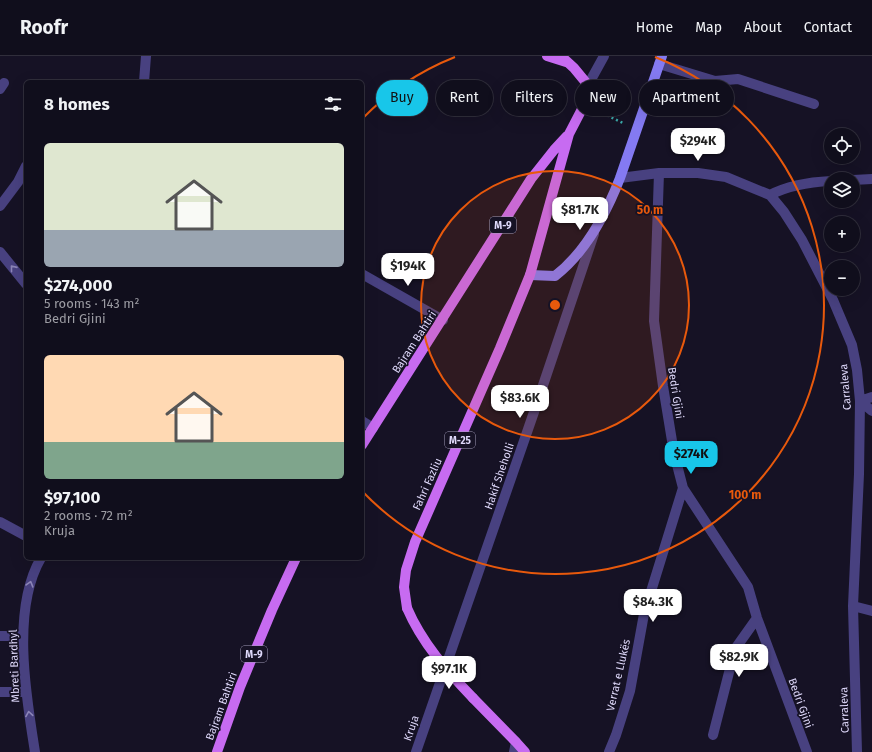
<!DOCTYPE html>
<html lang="en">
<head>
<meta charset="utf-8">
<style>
	body { margin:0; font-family:"Fira Sans",sans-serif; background:#1e1c29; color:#f1f3f6; height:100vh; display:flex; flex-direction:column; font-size:15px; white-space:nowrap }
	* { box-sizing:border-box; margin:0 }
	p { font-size:13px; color:#9c9ca3 }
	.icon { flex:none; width:22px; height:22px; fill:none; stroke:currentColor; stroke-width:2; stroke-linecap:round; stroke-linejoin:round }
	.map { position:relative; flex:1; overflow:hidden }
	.panel { position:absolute; left:24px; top:24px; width:340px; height:480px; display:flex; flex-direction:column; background:#100e1c; border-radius:6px; box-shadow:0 4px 16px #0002,0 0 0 1px #302e3b }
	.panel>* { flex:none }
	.guide { position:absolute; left:376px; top:24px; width:380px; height:36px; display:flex; gap:8px }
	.buttons { position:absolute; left:824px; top:72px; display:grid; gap:8px }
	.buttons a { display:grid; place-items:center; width:36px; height:36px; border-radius:50%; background:#100e1c; box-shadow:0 4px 16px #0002,0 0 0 1px #302e3b; font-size:20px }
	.price { position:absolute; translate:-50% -34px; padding:0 9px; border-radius:8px; background:#fff; color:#222; font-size:13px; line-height:26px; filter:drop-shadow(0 1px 2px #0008) }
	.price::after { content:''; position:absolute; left:50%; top:24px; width:12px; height:9px; margin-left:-6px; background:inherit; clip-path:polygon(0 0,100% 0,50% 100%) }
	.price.current { background:#18c6e9; color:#111 }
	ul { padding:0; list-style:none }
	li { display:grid; align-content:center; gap:8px; height:212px; padding:0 20px }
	li span { display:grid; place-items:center; height:124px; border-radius:6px; color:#555 }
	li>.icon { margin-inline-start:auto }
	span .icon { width:72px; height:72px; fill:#fffc; stroke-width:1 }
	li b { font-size:17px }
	h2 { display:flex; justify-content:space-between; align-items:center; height:48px; padding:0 20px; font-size:17px }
	.pill { padding:0 14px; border-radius:18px; background:#100e1c; box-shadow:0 4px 16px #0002,0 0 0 1px #302e3b; font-size:14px; line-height:36px }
	.pill.current { background:#18c6e9; color:#111 }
	header { display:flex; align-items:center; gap:24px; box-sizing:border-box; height:56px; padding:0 20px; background:#100e1c; border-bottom:1px solid #302e3b }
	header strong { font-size:19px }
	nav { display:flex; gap:22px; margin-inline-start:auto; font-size:14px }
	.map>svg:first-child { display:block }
</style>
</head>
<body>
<header>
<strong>Roofr</strong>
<nav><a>Home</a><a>Map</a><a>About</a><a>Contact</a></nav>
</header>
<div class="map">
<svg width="872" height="696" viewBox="0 0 872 696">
	<rect width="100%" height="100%" fill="#161225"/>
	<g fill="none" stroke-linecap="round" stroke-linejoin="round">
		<path stroke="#3cadad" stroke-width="2.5" stroke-dasharray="2 3" stroke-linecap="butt" d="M598,55L625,68"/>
		<path stroke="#484180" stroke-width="10" d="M659,8L715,25L738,23L814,48"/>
		<path stroke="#484180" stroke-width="10" d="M144,26L146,0
			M588,29L604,0
			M0,33L4,27
			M659,117L654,265L663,330L674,397L683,432L748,531L757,562L807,696
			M620,122L659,117H698L726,121L770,139L784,156L802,184L833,244L852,289L857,314L860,345L859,418L853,550L857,696
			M853,124L872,123
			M770,139C789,129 810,126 831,125
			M0,150L18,126L26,110
			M0,196L26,228
			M362,218L443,264
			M860,345L872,355
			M860,345L872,341
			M362,365L373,372
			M0,466L26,480
			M853,550L872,555
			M0,580H23
			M0,636H26
			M713,679L735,593L757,562
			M35,696C26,640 11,553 41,502
			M416,696L534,356L594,178
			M514,696L516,686
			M609,696L616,679L630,635L644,558L683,432"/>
		<path stroke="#847af2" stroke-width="10" d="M530,219L555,220C586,196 606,158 620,122L662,0"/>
		<path stroke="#c76bf1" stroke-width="10" d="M547,0L566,6
			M362,389L531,123L554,94L567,80
			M407,552L404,531L406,514L415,486L500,292L530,219L569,78L582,53L588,37V29L574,12L561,0
			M473,642L516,686L525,696
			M217,696L240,631L272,554L296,502"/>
		<path stroke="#c76bf1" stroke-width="10" d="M407,552C422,587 447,615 473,642"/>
	</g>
	<defs><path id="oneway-chevron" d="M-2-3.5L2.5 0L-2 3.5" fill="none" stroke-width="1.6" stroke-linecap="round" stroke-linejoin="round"/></defs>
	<g stroke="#8c85b7">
		<use href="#oneway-chevron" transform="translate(13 212) rotate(-129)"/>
		<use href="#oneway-chevron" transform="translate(30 528) rotate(-74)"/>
		<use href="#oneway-chevron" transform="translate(29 658) rotate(-99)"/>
	</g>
	<circle cx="555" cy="249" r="134" fill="#e8590c" fill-opacity=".12"/>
	<g fill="none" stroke="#e8590c" stroke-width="2">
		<circle cx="555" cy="249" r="134"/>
		<path d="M362 63A268 268 0 0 1 455 1M655 1A268 268 0 1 1 362 435"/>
	</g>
	<g text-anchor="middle" stroke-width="3.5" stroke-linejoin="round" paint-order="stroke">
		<g fill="#161225" stroke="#a39dbb" stroke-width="1">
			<rect x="490" y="161" width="26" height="16" rx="3"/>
			<rect x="445" y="376" width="30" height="16" rx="3"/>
			<rect x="241" y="590" width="26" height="16" rx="3"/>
		</g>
		<g font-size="10" font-weight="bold" fill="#dfd9fb">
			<text x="503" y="173">M-9</text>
			<text x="460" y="388">M-25</text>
			<text x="254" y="602">M-9</text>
		</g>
		<g font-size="11" fill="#dfd9fb" stroke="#161225">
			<text transform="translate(414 286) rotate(-57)" y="4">Bajram Bahtiri</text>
			<text transform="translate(845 331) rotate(-95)" y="4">Carraleva</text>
			<text transform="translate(676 337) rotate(81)" y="4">Bedri Gjini</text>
			<text transform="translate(499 420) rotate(-71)" y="4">Hakif Sheholli</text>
			<text transform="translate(427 428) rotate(-66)" y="4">Fahri Fazliu</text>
			<text transform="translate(14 610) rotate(-92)" y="4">Mbreti Bardhyl</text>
			<text transform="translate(618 619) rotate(-77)" y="4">Verrat e Llukës</text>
			<text transform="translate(801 647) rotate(70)" y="4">Bedri Gjini</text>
			<text transform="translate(221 650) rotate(-70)" y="4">Bajram Bahtiri</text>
			<text transform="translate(844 654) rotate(-92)" y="4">Carraleva</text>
			<text transform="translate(411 672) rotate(-71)" y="4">Kruja</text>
		</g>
	</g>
	<circle cx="555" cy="249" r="6" fill="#e8590c" stroke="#161225" stroke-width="2"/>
	<g font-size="12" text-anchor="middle" font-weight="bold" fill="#e8590c" stroke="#161225" stroke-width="3.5" stroke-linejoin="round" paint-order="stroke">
		<text x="650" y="158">50 m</text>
		<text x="745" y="443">100 m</text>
	</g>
</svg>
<div class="buttons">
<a><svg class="icon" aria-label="locate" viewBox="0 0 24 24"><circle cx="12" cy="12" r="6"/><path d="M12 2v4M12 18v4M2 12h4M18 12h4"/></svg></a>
<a><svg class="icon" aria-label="layers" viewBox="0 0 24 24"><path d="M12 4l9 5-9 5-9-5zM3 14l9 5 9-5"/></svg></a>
<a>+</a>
<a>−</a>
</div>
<b class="price" style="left:698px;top:106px">$294K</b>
<b class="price" style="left:580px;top:175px">$81.7K</b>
<b class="price" style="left:408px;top:231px">$194K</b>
<b class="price" style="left:520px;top:363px">$83.6K</b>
<b class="price current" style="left:691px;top:419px">$274K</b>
<b class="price" style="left:653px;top:567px">$84.3K</b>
<b class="price" style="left:739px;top:622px">$82.9K</b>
<b class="price" style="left:449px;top:634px">$97.1K</b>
<div class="guide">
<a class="pill current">Buy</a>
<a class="pill">Rent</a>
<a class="pill">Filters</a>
<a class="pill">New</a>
<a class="pill">Apartment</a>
</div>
<section class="panel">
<h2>8 homes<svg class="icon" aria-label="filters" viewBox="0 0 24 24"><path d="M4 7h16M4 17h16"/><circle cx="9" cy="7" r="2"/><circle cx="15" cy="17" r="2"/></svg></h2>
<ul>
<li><span style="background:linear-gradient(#dfe7d0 70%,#9aa5b1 0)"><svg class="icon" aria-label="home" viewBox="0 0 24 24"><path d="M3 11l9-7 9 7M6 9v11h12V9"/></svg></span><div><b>$274,000</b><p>5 rooms · 143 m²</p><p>Bedri Gjini</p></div></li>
<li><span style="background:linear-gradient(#ffd9b3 70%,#7fa58c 0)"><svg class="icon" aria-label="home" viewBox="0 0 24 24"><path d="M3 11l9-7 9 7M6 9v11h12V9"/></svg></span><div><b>$97,100</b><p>2 rooms · 72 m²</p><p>Kruja</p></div></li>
</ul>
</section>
</div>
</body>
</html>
